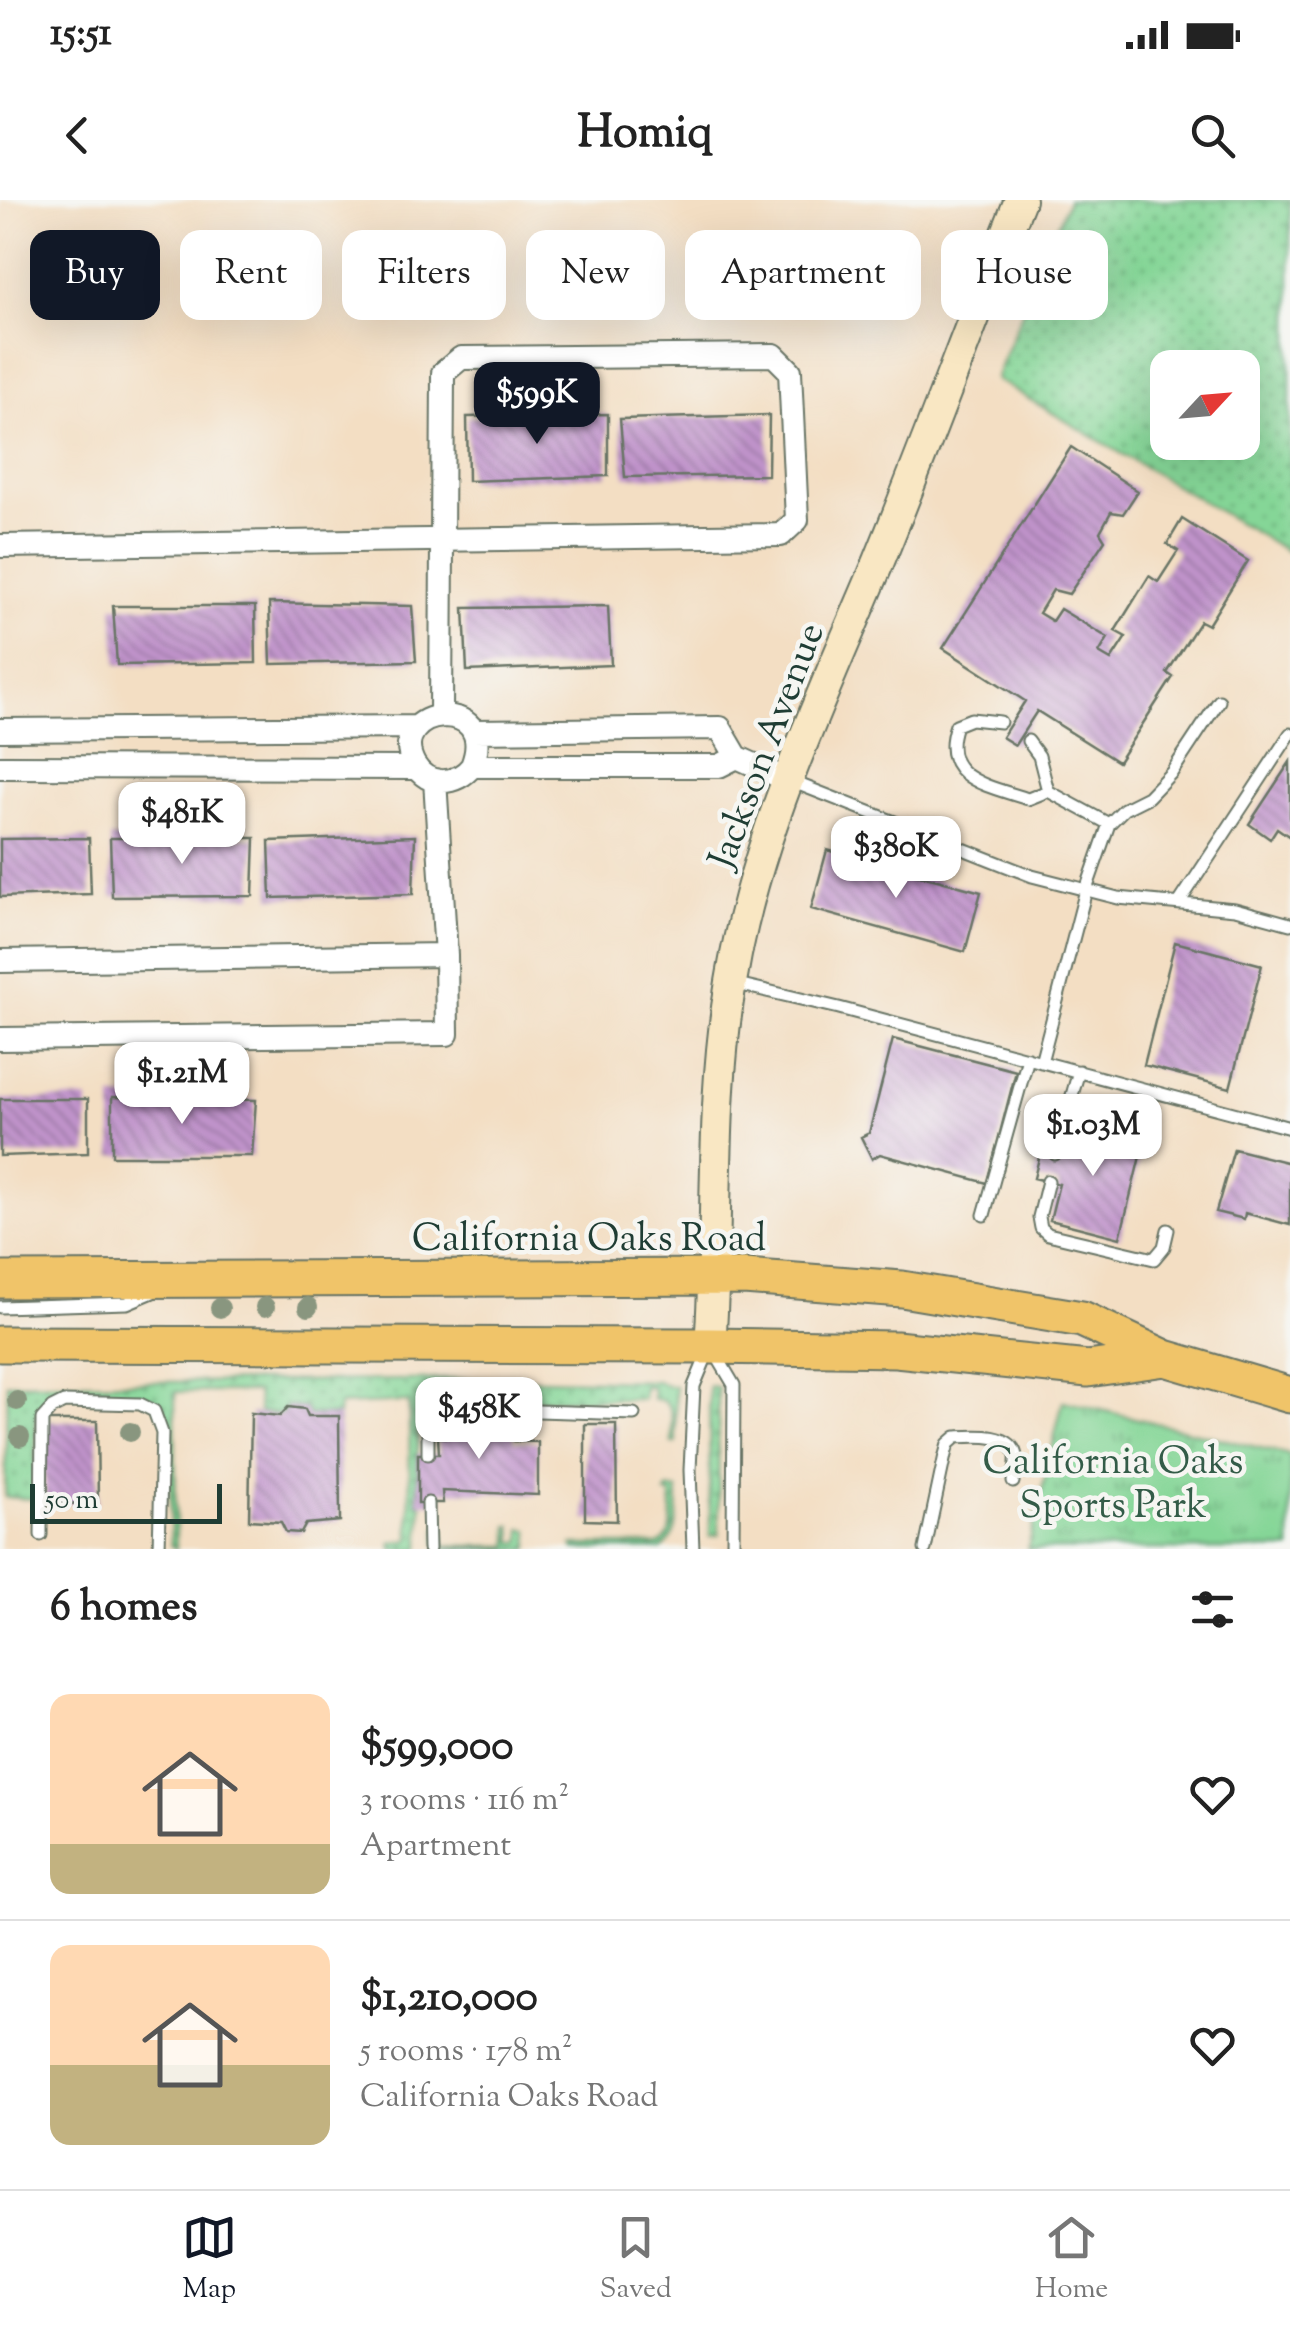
<!DOCTYPE html>
<html lang="en">
<head>
<meta charset="utf-8">
<style>
	body { margin:0; font-family:"Sorts Mill Goudy",serif; background:#f2f2f2; color:#222; height:100vh; display:flex; flex-direction:column; font-size:38px; white-space:nowrap }
	* { box-sizing:border-box; margin:0 }
	p { font-size:32px; color:#767676 }
	.icon { flex:none; width:55px; height:55px; fill:none; stroke:currentColor; stroke-width:2; stroke-linecap:round; stroke-linejoin:round }
	.map { position:relative; height:1349px; overflow:hidden }
	.side { display:flex; flex-direction:column; background:#fff; flex:1 }
	.side>* { flex:none }
	.hud { position:absolute; left:30px; top:30px; width:1230px; height:90px; display:flex; gap:20px }
	.needle { width:65px; rotate:64deg }
	.buttons { position:absolute; left:1150px; top:150px; display:grid; gap:20px }
	.buttons a { display:grid; place-items:center; width:110px; height:110px; border-radius:20px; background:#fff; box-shadow:0 10px 40px #0002; font-size:50px }
	.scale { position:absolute; left:30px; bottom:25px; width:192px; box-sizing:border-box; padding-left:10px; border:5px solid #1f3d34; border-top:0; font-size:28px; line-height:35px; white-space:nowrap; color:#1f3d34; -webkit-text-stroke:8px #f6f6f2; paint-order:stroke }
	.price { position:absolute; translate:-50% -85px; padding:0 22px; border-radius:20px; background:#fff; color:#222; font-size:32px; line-height:65px; filter:drop-shadow(0 2px 5px #0008) }
	.price::after { content:''; position:absolute; left:50%; top:60px; width:30px; height:22px; margin-left:-15px; background:inherit; clip-path:polygon(0 0,100% 0,50% 100%) }
	.price.current { background:#111827; color:#fff }
	ul { padding:0; list-style:none }
	li { display:flex; align-items:center; gap:30px; height:250px; padding:0 50px }
	li+li { border-top:2px solid #e0e0e0 }
	li span { display:grid; place-items:center; flex:none; width:280px; height:200px; border-radius:20px; color:#555 }
	li>.icon { margin-inline-start:auto }
	span .icon { width:120px; height:120px; fill:#fffc; stroke-width:1 }
	li b { font-size:42px }
	h2 { display:flex; justify-content:space-between; align-items:center; height:120px; padding:0 50px; font-size:42px }
	.chip { padding:0 35px; border-radius:20px; background:#fff; box-shadow:0 10px 40px #0002; font-size:35px; line-height:90px }
	.chip.current { background:#111827; color:#fff }
	.status { display:flex; justify-content:space-between; align-items:center; height:70px; padding:0 50px; background:#fff; direction:ltr }
	.status svg { height:28px; fill:currentColor }
	header { display:flex; justify-content:space-between; align-items:center; height:130px; padding:0 50px; background:#fff; font-size:45px; font-weight:800 }
	.tab-bar { display:flex; justify-content:space-around; align-items:center; height:140px; border-top:2px solid #e0e0e0; background:#fff; font-size:28px; color:#767676 }
	.tab-bar a { display:grid; justify-items:center; gap:5px }
	.tab-bar .current { color:#111827 }
	.map>svg:first-child { display:block }
</style>
</head>
<body>
<div class="status"><b>15:51</b><svg viewBox="0 0 49 12"><path d="M0 12V9h3v3zM5 12V6h3v6zM10 12V3h3v9zM15 12V0h3v12zM26 1h20v11H26zM47 4h2v5h-2z"/></svg></div>
<header><svg class="icon" aria-label="back" viewBox="0 0 24 24"><path d="M15 5l-7 7 7 7"/></svg>Homiq<svg class="icon" aria-label="search" viewBox="0 0 24 24"><circle cx="10" cy="10" r="6"/><path d="M15 15l6 6"/></svg></header>
<div class="map">
<svg width="1290" height="1349" viewBox="0 0 1290 1349">
	<defs>
		<pattern id="grass-dots" width="8" height="8" patternUnits="userSpaceOnUse" patternTransform="scale(2.5)"><rect width="8" height="8" fill="#85d697"/><path d="M2 2h.1M6 6h.1" fill="none" stroke="#6caf7c" stroke-width="1.8" stroke-linecap="round"/></pattern>
		<pattern id="park-tufts" width="24" height="20" patternUnits="userSpaceOnUse" patternTransform="scale(2.5)"><rect width="24" height="20" fill="#85d697"/><path d="M3 7l-1-3M5 7V3M7 7l1-3M15 17l-1-3M17 17v-4M19 17l1-3" fill="none" stroke="#6caf7c"/></pattern>
		<pattern id="garden-furrows" width="10" height="10" patternUnits="userSpaceOnUse" patternTransform="scale(2.5)"><rect width="10" height="10" fill="#85d697"/><path d="M-1 1l2-2M0 10L10 0M9 11l2-2" fill="none" stroke="#6caf7c"/></pattern>
		<pattern id="building-back-hatch" width="6" height="6" patternUnits="userSpaceOnUse" patternTransform="scale(2.5)"><rect width="6" height="6" fill="#c093ca"/><path d="M-1 5l2 2M0 0l6 6M5-1l2 2" fill="none" stroke="#9b79a5"/></pattern>
	</defs>
	<rect width="100%" height="100%" fill="#f6f6f2"/>
	<filter id="ink" filterUnits="userSpaceOnUse"><feTurbulence type="fractalNoise" baseFrequency=".01" numOctaves="2"/><feDisplacementMap in="SourceGraphic" scale="20" xChannelSelector="R" yChannelSelector="G"/><feConvolveMatrix kernelMatrix="1 2 1 2 8 2 1 2 1" color-interpolation-filters="sRGB"/></filter>
	<filter id="wash" filterUnits="userSpaceOnUse"><feTurbulence type="fractalNoise" baseFrequency=".0048" numOctaves="4" result="noise"/><feDisplacementMap in="SourceGraphic" scale="40" xChannelSelector="R" yChannelSelector="G"/><feGaussianBlur stdDeviation="2.25" result="paint"/><feColorMatrix in="noise" values="0 0 0 0 0 0 0 0 0 0 0 0 0 0 0 0 0 1.4 0 .05"/><feComposite in="paint" operator="in"/></filter>
	<g filter="url(#wash)">
		<rect width="100%" height="100%" fill="#f3dec3"/>
		<path fill="url(#grass-dots)" stroke="#528a66" stroke-width="2.5" fill-rule="evenodd" d="M1068,0H1290V353L995,179ZM1168,168H1242V242H1168Z
			M545,1179L657,1181L668,1186H675L676,1243H672C671,1223 678,1199 653,1199L652,1186H644L643,1199L435,1200L423,1206L418,1212L417,1303L422,1304L420,1349H393L391,1343L410,1340L409,1202L339,1205L338,1215H309L305,1208L288,1206L280,1214L259,1212L257,1192H175L176,1348L171,1345L169,1221L165,1210L160,1202L143,1194L62,1193L53,1197L36,1215L34,1299L5,1297L7,1183Z
			M709,1186L718,1187L719,1335L710,1336Z"/>
		<path fill="url(#park-tufts)" stroke="#528a66" stroke-width="2.5" d="M1063,1201L1290,1255V1349H1028Z"/>
		<path fill="url(#garden-furrows)" stroke="#528a66" stroke-width="2.5" d="M668,1289L678,1290C677,1312 681,1336 661,1349H573V1345H658C677,1335 671,1313 671,1294L666,1293Z
			M509,1326H512L513,1342H521L522,1329L529,1330L530,1347L528,1349L437,1348V1328L439,1327L443,1329L444,1346H509Z"/>
		<g id="blocks">
			<path fill="url(#building-back-hatch)" d="M608,214V276L468,281L467,217Z
				M769,215L768,275L625,277L620,219Z
				M1071,247L1138,291L1123,314L1111,312L1100,332L1105,340L1069,394L1053,390L1039,413L1052,421L1060,409L1108,438L1099,453L1111,460L1126,437L1115,431L1149,376L1158,382L1178,351L1167,344L1182,319L1248,361L1208,425L1200,421L1167,473L1173,477L1118,562L1037,511L1015,545L1002,537L1025,501L943,448Z
				M269,403L412,406L416,461L271,464Z
				M113,406H255L256,463L117,465Z
				M608,406L611,465L467,471L464,408Z
				M1290,562V637L1277,628L1270,639L1249,624Z
				M415,636L413,694L271,698L269,641Z
				M89,638L91,694L0,697V639Z
				M110,638H255L253,696L112,697Z
				M827,650L981,692L965,752L811,709Z
				M1175,742L1262,765L1230,888L1144,865Z
				M893,839L1016,871L987,983L880,954L872,959L861,937L869,933Z
				M112,897L256,900L252,956H112Z
				M0,899H88V953L0,956Z
				M1077,923L1144,940L1120,1038L1050,1020L1059,984L1034,978L1041,950L1069,957Z
				M1234,949L1290,963V1025L1245,1013L1244,1019L1216,1012Z
				M288,1207L305,1209L308,1216H339L340,1321L306,1324L301,1333L286,1332L281,1322L249,1320L251,1213L280,1216Z
				M451,1219L514,1220V1241L538,1242V1295L442,1291L443,1303H418V1254H439L438,1237L449,1238Z
				M44,1221H97L98,1304L45,1303Z
				M585,1224H616L617,1321L585,1320Z"/>
		</g>
	</g>
	<g filter="url(#ink)">
		<use href="#blocks" fill-opacity="0" stroke="#697566" stroke-width="2.5"/>
		<g fill="none" stroke-linecap="round" stroke-linejoin="round">
			<g stroke="#697566" stroke-width="15">
				<path id="service" d="M1000,522L971,519L956,525C937,579 989,586 1028,599L1048,591
					M1028,541L1039,556L1048,591L1109,624
					M788,580L1032,676L1118,698L1235,709L1290,724
					M1179,703L1290,534
					M733,783L839,808L1290,928
					M1041,862L1086,690L1109,624L1124,609L1148,597L1172,572L1219,501
					M1055,954L1079,871
					M1048,981L1039,1017L1041,1028L1048,1034L1154,1059L1164,1047L1168,1030
					M984,1015L1028,858
					M0,1107L127,1103L153,1092
					M715,1153L734,1185L733,1349
					M428,1254V1216L445,1208L634,1214
					M428,1303L429,1349
					M41,1335L42,1219L52,1208L64,1202L140,1204L154,1211L162,1233L159,1349
					M693,1349L690,1270L694,1186L709,1150
					M925,1349L945,1255L948,1244L956,1237C974,1236 1012,1232 1016,1256C1017,1264 1014,1274 1013,1282"/>
			</g>
			<g stroke="#697566" stroke-width="26">
				<path id="minor" d="M0,346L781,335L797,320L790,171L774,155L461,158L443,173L441,515
					M0,530L417,527
					M473,531L720,528L737,557L787,580
					M472,566C500,493 384,507 414,564C428,588 457,585 472,566H719L737,557
					M0,567L416,568
					M0,761L446,755
					M0,839L447,834L446,755L435,580"/>
			</g>
			<g stroke="#697566" stroke-width="34">
				<path id="secondary" d="M710,1146C719,1025 710,902 731,782C755,635 822,497 879,361C928,241 972,120 1020,0"/>
			</g>
			<g stroke="#697566" stroke-width="39">
				<path id="primary" d="M0,1080L744,1077L902,1089L1082,1119L1165,1158L1290,1195
					M0,1144L710,1146L896,1149L1088,1169L1165,1158"/>
			</g>
			<use href="#service" stroke="#fff" stroke-width="11"/>
			<use href="#minor" stroke="#fff" stroke-width="22"/>
			<use href="#secondary" stroke="#f9e7c3" stroke-width="30"/>
			<use href="#primary" stroke="#f0c469" stroke-width="35"/>
		</g>
		<g fill="#89967f">
			<circle cx="265" cy="1107" r="10"/>
			<circle cx="308" cy="1107" r="10"/>
			<circle cx="220" cy="1108" r="10"/>
			<circle cx="17" cy="1201" r="10"/>
			<circle cx="130" cy="1232" r="10"/>
			<circle cx="20" cy="1237" r="10"/>
		</g>
	</g>
	<g text-anchor="middle" stroke-width="9" stroke-linejoin="round" paint-order="stroke">
		<g font-size="38" fill="#1f3d34" stroke="#f6f6f2">
			<text transform="translate(765 545) rotate(-69)" y="13">Jackson Avenue</text>
			<text x="589" y="1050">California Oaks Road</text>
		</g>
		<g font-size="38" fill="#335c48" stroke="#f6f6f2">
			<text x="1113" y="1273">California Oaks<tspan x="1113" dy="44">Sports Park</tspan></text>
		</g>
	</g>
</svg>
<div class="buttons">
<a><svg class="needle" viewBox="-14 -14 28 28"><path d="M0-13l5 13h-10z" fill="#e53935"/><path d="M0 13l5-13h-10z" fill="#767676"/></svg></a>
</div>
<div class="scale">50 m</div>
<b class="price current" style="left:537px;top:247px">$599K</b>
<b class="price" style="left:182px;top:667px">$481K</b>
<b class="price" style="left:896px;top:701px">$380K</b>
<b class="price" style="left:182px;top:927px">$1.21M</b>
<b class="price" style="left:1093px;top:979px">$1.03M</b>
<b class="price" style="left:479px;top:1262px">$458K</b>
<div class="hud">
<a class="chip current">Buy</a>
<a class="chip">Rent</a>
<a class="chip">Filters</a>
<a class="chip">New</a>
<a class="chip">Apartment</a>
<a class="chip">House</a>
</div>
</div>
<section class="side">
<h2>6 homes<svg class="icon" aria-label="filters" viewBox="0 0 24 24"><path d="M4 7h16M4 17h16"/><circle cx="9" cy="7" r="2"/><circle cx="15" cy="17" r="2"/></svg></h2>
<ul>
<li><span style="background:linear-gradient(#ffd9b3 75%,#c2b280 0)"><svg class="icon" aria-label="home" viewBox="0 0 24 24"><path d="M3 11l9-7 9 7M6 9v11h12V9"/></svg></span><div><b>$599,000</b><p>3 rooms · 116 m²</p><p>Apartment</p></div><svg class="icon" aria-label="heart" viewBox="0 0 24 24"><path d="M12 20l-8-8c-3-5 5-10 8-4 3-6 11-1 8 4z"/></svg></li>
<li><span style="background:linear-gradient(#ffd9b3 60%,#c2b280 0)"><svg class="icon" aria-label="home" viewBox="0 0 24 24"><path d="M3 11l9-7 9 7M6 9v11h12V9"/></svg></span><div><b>$1,210,000</b><p>5 rooms · 178 m²</p><p>California Oaks Road</p></div><svg class="icon" aria-label="heart" viewBox="0 0 24 24"><path d="M12 20l-8-8c-3-5 5-10 8-4 3-6 11-1 8 4z"/></svg></li>
</ul>
</section>
<nav class="tab-bar">
<a class="current"><svg class="icon" aria-label="map" viewBox="0 0 24 24"><path d="M3 6l6-2 6 2 6-2v14l-6 2-6-2-6 2zM9 4v14M15 6v14"/></svg>Map</a>
<a><svg class="icon" aria-label="saved" viewBox="0 0 24 24"><path d="M7 4h10v16l-5-4-5 4z"/></svg>Saved</a>
<a><svg class="icon" aria-label="home" viewBox="0 0 24 24"><path d="M3 11l9-7 9 7M6 9v11h12V9"/></svg>Home</a>
</nav>
</body>
</html>
